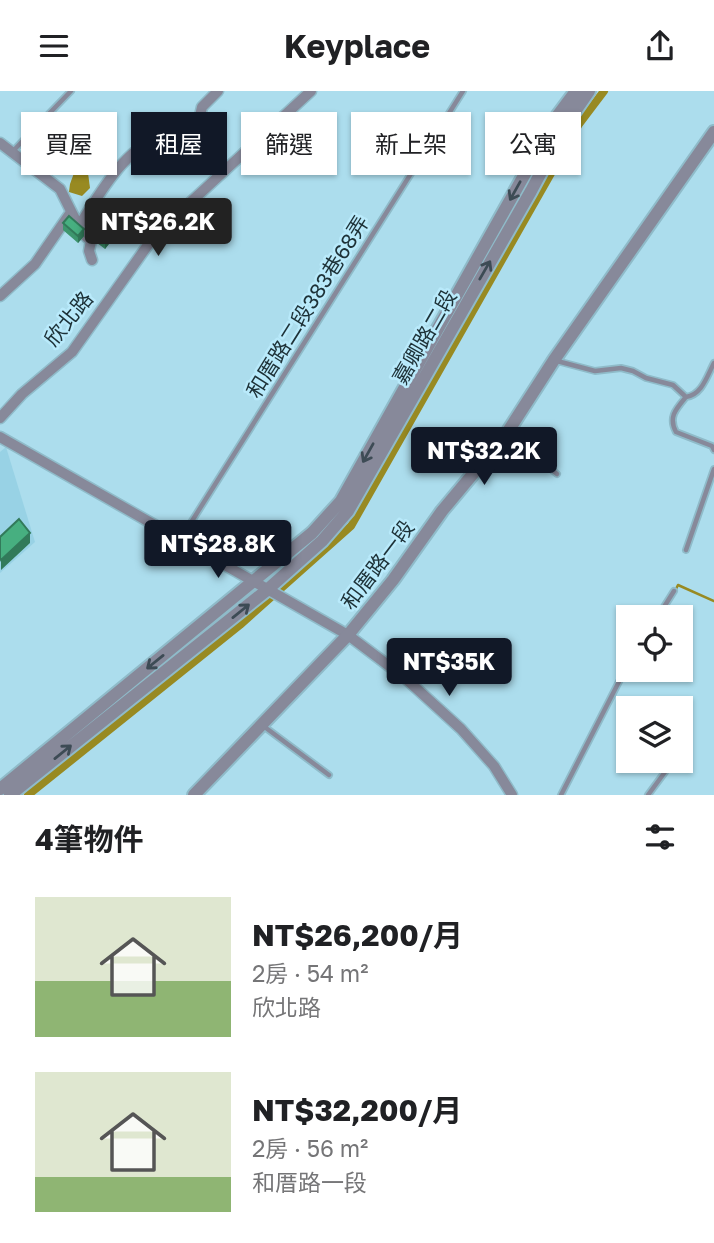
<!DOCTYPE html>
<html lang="zh-TW">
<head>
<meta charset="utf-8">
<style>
	body { margin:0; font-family:"Golos Text","Noto Sans TC",sans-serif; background:#f2f2f2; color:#202124; height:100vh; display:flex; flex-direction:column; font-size:26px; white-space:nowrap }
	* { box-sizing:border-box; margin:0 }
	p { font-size:23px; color:#757577 }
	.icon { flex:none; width:38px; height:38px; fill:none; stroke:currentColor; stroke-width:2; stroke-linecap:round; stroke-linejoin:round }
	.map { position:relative; height:704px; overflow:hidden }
	.details { display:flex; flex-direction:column; background:#fff; flex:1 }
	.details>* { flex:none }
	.guide { position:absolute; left:21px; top:21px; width:672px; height:63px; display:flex; gap:14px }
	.fabs { position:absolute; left:616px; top:514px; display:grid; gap:14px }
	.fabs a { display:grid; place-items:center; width:77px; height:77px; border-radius:0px; background:#fff; box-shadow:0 2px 5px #0004; font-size:35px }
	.price { position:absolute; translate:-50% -60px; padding:0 16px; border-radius:7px; background:#111827; color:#fff; font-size:23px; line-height:46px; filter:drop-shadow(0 2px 4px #0008) }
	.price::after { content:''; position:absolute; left:50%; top:42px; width:21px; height:16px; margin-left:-10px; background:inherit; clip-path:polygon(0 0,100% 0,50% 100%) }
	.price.active { background:#222; color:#fff }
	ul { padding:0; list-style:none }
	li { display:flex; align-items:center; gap:21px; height:175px; padding:0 35px }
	li span { display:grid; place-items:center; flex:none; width:196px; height:140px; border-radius:0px; color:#555 }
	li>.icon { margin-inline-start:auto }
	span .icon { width:84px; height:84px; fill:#fffc; stroke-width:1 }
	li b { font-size:30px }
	h2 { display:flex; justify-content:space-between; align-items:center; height:84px; padding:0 35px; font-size:30px }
	.chip { padding:0 24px; border-radius:0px; background:#fff; box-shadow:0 2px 5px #0004; font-size:24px; line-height:63px }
	.chip.active { background:#111827; color:#fff }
	header { display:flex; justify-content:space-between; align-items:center; height:91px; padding:0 35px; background:#fff; font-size:32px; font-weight:700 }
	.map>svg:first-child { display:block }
</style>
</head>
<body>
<header><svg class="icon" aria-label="menu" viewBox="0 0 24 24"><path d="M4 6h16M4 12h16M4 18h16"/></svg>Keyplace<svg class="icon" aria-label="share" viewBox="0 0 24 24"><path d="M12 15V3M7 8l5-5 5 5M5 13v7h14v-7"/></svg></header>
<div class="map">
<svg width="714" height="704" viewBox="0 0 714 704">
	<rect width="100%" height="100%" fill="#acdded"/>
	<path fill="#98d2e5" d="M6,356L35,451L0,482V361Z"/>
	<path fill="#988a22" d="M78,71L88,82L90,97L82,105L69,101L70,93Z"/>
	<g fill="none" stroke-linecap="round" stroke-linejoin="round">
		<path stroke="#988a22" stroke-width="2.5" d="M675,500L678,494L714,510
			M622,589L628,579"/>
		<path stroke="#988a22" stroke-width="8" d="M28,704L240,534L351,435L579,33L604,0"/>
		<g stroke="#8fbbc9" stroke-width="8">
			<path id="service" d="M13,60L71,0
				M557,270L595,280L621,277L633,280L646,287L673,294L686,306C702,304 707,285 714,272
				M686,306C676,318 668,326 676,341L712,355L714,359
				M508,343L557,383
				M180,449L463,0
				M686,459L714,378
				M657,527L674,500
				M262,634L329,684
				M561,704L628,573
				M648,704L665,681"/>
		</g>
		<g stroke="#8fbbc9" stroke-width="13">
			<path id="minor" d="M0,52L60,98L82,142L91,150L89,160L92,169
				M79,135C95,110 125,56 157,49C166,47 176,48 185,47L200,25L202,16L218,0
				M0,205L35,173L71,121
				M0,327L22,303L72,261L155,144L311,0
				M0,346L348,544L405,587L461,638L494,675L512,704"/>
		</g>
		<g stroke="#8fbbc9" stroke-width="16">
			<path id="tertiary" d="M0,698L312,442L341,410L558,24L576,0
				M10,704L267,499L322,450L348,420L531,100L569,29L589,0
				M194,704L348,544L393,489L442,420L507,342L554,269L714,41"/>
		</g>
		<use href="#service" stroke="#87899a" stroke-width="4.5"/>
		<use href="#minor" stroke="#87899a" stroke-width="10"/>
		<use href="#tertiary" stroke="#87899a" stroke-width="12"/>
	</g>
	<path fill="#3d966e" d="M63,132L84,145L78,152L63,139Z
		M92,141L112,149L105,158L92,148Z"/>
	<path fill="#327a5a" d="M84,138V145L78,152V145Z
		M112,142V149L105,158V151Z
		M30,442V452L1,479V469Z"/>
	<path fill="#47af80" stroke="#327a5a" stroke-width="2" d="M69,125L84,138L78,145L63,132Z
		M99,133L112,142L105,151L92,141Z
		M19,428L30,442L1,469L0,467V446Z"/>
	<defs><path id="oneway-shaft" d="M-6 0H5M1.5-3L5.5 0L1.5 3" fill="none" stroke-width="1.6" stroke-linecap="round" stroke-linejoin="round" transform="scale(1.75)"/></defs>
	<g stroke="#3d4b55">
		<use href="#oneway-shaft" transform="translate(515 100) rotate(119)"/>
		<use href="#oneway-shaft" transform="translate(485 179) rotate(-60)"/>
		<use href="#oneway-shaft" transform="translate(368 362) rotate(119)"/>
		<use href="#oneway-shaft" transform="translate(241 520) rotate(-39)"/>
		<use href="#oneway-shaft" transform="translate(155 571) rotate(141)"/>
		<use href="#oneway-shaft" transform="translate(63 661) rotate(-39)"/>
	</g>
	<g text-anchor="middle" stroke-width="5" stroke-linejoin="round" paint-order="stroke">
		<g font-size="21" fill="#1d3137" stroke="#b9eafb">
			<text transform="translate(308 216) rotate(-58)" y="7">和厝路二段383巷68弄</text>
			<text transform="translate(69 228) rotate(-51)" y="7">欣北路</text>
			<text transform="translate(425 246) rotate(-60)" y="7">嘉卿路二段</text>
			<text transform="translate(378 474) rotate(-53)" y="7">和厝路一段</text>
		</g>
	</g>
</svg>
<div class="fabs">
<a><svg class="icon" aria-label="locate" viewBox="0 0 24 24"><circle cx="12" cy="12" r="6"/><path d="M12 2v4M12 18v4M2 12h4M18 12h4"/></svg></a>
<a><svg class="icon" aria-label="layers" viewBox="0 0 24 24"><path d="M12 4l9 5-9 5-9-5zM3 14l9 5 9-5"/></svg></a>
</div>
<b class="price active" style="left:158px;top:167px">NT$26.2K</b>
<b class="price" style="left:484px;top:396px">NT$32.2K</b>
<b class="price" style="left:218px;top:489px">NT$28.8K</b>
<b class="price" style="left:449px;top:607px">NT$35K</b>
<div class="guide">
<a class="chip">買屋</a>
<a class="chip active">租屋</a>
<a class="chip">篩選</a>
<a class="chip">新上架</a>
<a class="chip">公寓</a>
</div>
</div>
<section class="details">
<h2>4筆物件<svg class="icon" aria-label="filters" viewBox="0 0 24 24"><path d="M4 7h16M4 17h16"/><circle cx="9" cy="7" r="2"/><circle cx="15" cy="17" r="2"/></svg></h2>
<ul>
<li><span style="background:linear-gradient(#dfe7d0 60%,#8fb573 0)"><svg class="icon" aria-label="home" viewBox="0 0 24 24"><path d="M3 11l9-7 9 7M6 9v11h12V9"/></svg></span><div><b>NT$26,200/月</b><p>2房 · 54 m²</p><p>欣北路</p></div></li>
<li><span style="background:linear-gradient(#dfe7d0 75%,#8fb573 0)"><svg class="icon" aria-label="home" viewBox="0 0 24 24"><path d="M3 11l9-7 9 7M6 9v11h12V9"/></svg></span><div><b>NT$32,200/月</b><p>2房 · 56 m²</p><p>和厝路一段</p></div></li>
</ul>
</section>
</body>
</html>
